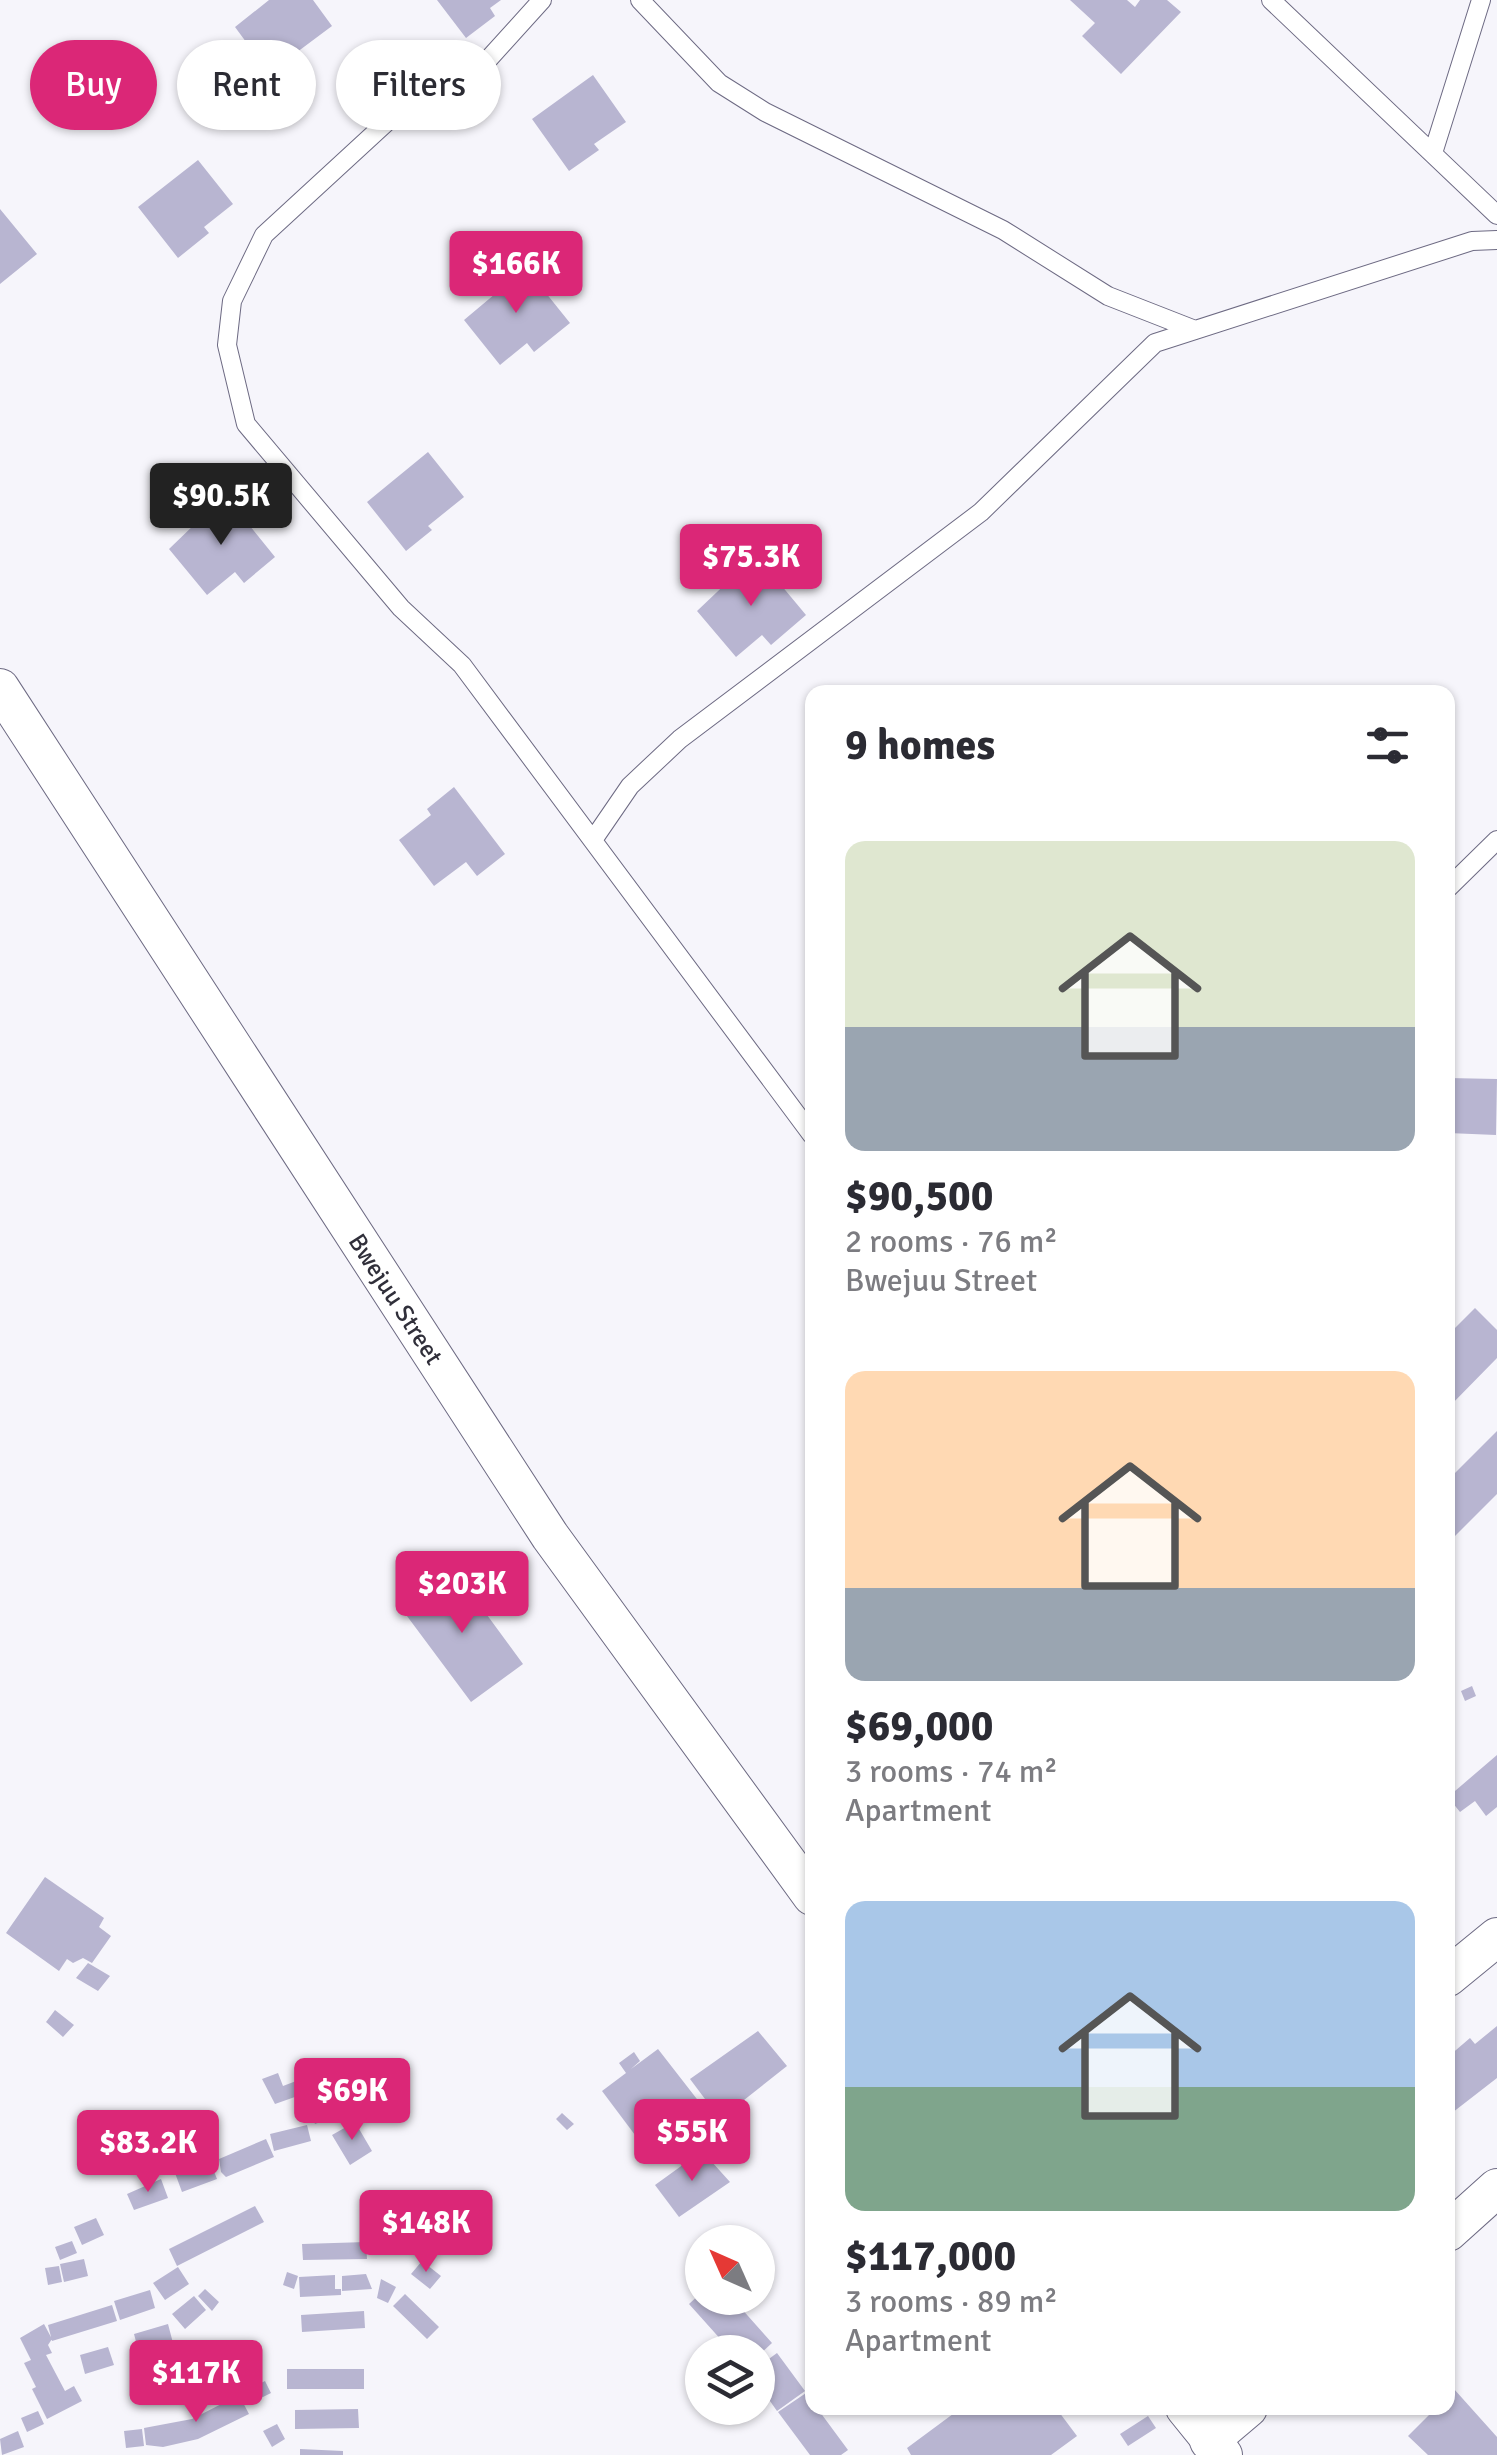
<!DOCTYPE html>
<html lang="en">
<head>
<meta charset="utf-8">
<style>
	body { margin:0; font-family:Signika,sans-serif; background:#f7f7f7; color:#2b2b33; height:100vh; display:flex; flex-direction:column; font-size:38px; white-space:nowrap }
	* { box-sizing:border-box; margin:0 }
	p { font-size:32px; color:#7c7c81 }
	.icon { flex:none; width:55px; height:55px; fill:none; stroke:currentColor; stroke-width:2; stroke-linecap:round; stroke-linejoin:round }
	.map { position:relative; flex:1; overflow:hidden }
	.sheet { position:absolute; left:805px; top:685px; width:650px; height:1730px; display:flex; flex-direction:column; background:#fff; border-radius:20px; box-shadow:0 2px 8px #0004 }
	.sheet>* { flex:none }
	.guide { position:absolute; left:30px; top:40px; width:625px; height:90px; display:flex; gap:20px }
	.needle { width:65px; rotate:315deg }
	.buttons { position:absolute; left:685px; top:2225px; display:grid; gap:20px }
	.buttons a { display:grid; place-items:center; width:90px; height:90px; border-radius:50%; background:#fff; box-shadow:0 2px 8px #0004; font-size:50px }
	.price { position:absolute; translate:-50% -85px; padding:0 22px; border-radius:10px; background:#db2777; color:#fff; font-size:32px; line-height:65px; filter:drop-shadow(0 2px 5px #0008) }
	.price::after { content:''; position:absolute; left:50%; top:60px; width:30px; height:22px; margin-left:-15px; background:inherit; clip-path:polygon(0 0,100% 0,50% 100%) }
	.price.selected { background:#222; color:#fff }
	ul { padding:0; list-style:none }
	li { display:grid; align-content:center; gap:20px; height:530px; padding:0 40px }
	li span { display:grid; place-items:center; height:310px; border-radius:20px; color:#555 }
	li>.icon { margin-inline-start:auto }
	span .icon { width:180px; height:180px; fill:#fffc; stroke-width:1 }
	li b { font-size:42px }
	h2 { display:flex; justify-content:space-between; align-items:center; height:120px; padding:0 40px; font-size:42px }
	.tag { padding:0 35px; border-radius:45px; background:#fff; box-shadow:0 2px 8px #0004; font-size:35px; line-height:90px }
	.tag.selected { background:#db2777; color:#fff }
	.map>svg:first-child { display:block }
</style>
</head>
<body>
<div class="map">
<svg width="1497" height="2455" viewBox="0 0 1497 2455">
	<rect width="100%" height="100%" fill="#f6f5fb"/>
	<path fill="#b8b5d1" d="M269,0H313L332,26L269,73L235,27Z
		M437,0H501L490,8L495,16L466,38Z
		M1070,0H1127L1135,7L1140,0H1167L1181,12L1121,74L1082,36L1095,23Z
		M593,75L626,122L594,144L599,150L569,171L532,119Z
		M198,160L233,204L204,227L209,233L178,258L138,207Z
		M0,209L37,254L0,284Z
		M521,262L570,323L534,352L527,343L500,365L464,320L495,294L489,287Z
		M428,452L464,497L428,526L432,530L406,551L367,502Z
		M225,495L275,557L244,583L235,572L207,595L169,549Z
		M756,555L806,615L771,645L762,635L736,657L697,611Z
		M454,787L505,854L477,876L466,862L434,886L399,840L431,815L427,809Z
		M1448,1078L1497,1079L1496,1135L1448,1133Z
		M1475,1308L1497,1330V1358L1448,1408V1335Z
		M1497,1431V1494L1448,1543V1480Z
		M454,1570L523,1664L471,1702L401,1608Z
		M1472,1686L1476,1696L1465,1701L1461,1691Z
		M1497,1755V1807L1486,1816L1475,1801L1460,1812L1448,1797Z
		M45,1877L104,1918L99,1927L111,1936L92,1963L83,1958L73,1963L67,1959L59,1971L6,1933Z
		M88,1963L110,1976L98,1991L76,1978Z
		M55,2010L74,2025L63,2037L46,2022Z
		M1497,2026V2078L1448,2116V2067L1453,2062L1449,2056L1470,2038L1475,2044Z
		M758,2031L787,2066L720,2119L690,2079Z
		M658,2049L714,2121L656,2163L602,2091L626,2073L619,2063L634,2052L640,2061L631,2069Z
		M278,2073L283,2086L304,2078L309,2092L275,2104L262,2079Z
		M320,2092L331,2118L315,2124L303,2098Z
		M562,2113L574,2124L567,2130L556,2119Z
		M355,2122L372,2151L350,2165L332,2135Z
		M307,2125L311,2141L274,2151L270,2134Z
		M266,2139L274,2157L226,2177L221,2172L219,2159Z
		M702,2151L730,2182L679,2217L655,2185Z
		M210,2161L217,2179L182,2192L175,2173Z
		M161,2179L168,2198L134,2210L127,2194Z
		M255,2206L264,2222L177,2266L169,2249Z
		M96,2218L104,2235L82,2245L74,2227Z
		M72,2241L77,2253L60,2260L55,2247Z
		M366,2242L367,2259L303,2260L302,2244Z
		M84,2259L88,2276L64,2282L60,2264Z
		M422,2261L441,2276L430,2289L411,2274Z
		M59,2266L62,2282L48,2285L45,2268Z
		M178,2267L189,2284L165,2300L153,2283Z
		M287,2272L298,2276L294,2289L283,2285Z
		M366,2274L372,2289L342,2291V2276Z
		M335,2275V2289H341V2295L300,2297L299,2277Z
		M381,2279L396,2287L388,2303L377,2298Z
		M205,2289L219,2302L212,2311L198,2296Z
		M150,2290L155,2308L120,2320L114,2301Z
		M702,2292V2298H732L772,2343L758,2356V2352H732L689,2304Z
		M405,2294L439,2327L427,2339L393,2306Z
		M194,2296L206,2310L185,2329L172,2314Z
		M112,2305L117,2321L52,2341L48,2325Z
		M364,2311L365,2328L302,2332L301,2315Z
		M44,2324L52,2339L48,2345L52,2353L46,2355L65,2391L74,2386L82,2401L47,2419L32,2389L36,2387L24,2363L31,2360L20,2338Z
		M168,2324L173,2343L139,2353L134,2334Z
		M228,2342L236,2357L199,2378L191,2363Z
		M108,2347L114,2365L85,2374L80,2355Z
		M777,2353L805,2391L777,2411L758,2384V2367Z
		M187,2367L193,2382L152,2398L147,2383Z
		M287,2369H364V2389H287Z
		M265,2381L271,2393L247,2405L241,2393Z
		M1454,2389L1497,2437V2455H1428L1408,2436L1436,2408H1448V2396Z
		M806,2393L812,2408H817L848,2450L841,2455H810L778,2412Z
		M239,2395L249,2414L198,2439L163,2447L146,2445L144,2428L192,2419Z
		M954,2408H1056L1077,2436L1051,2455H911L907,2448L957,2411Z
		M358,2409L359,2428L295,2429V2410Z
		M38,2411L44,2424L27,2432L21,2418Z
		M1148,2416L1156,2428L1128,2446L1120,2434Z
		M277,2424L285,2439L272,2447L263,2431Z
		M142,2429L144,2446L126,2448L124,2431Z
		M18,2431L24,2447L2,2455L0,2439Z
		M300,2449L343,2451V2455H300Z"/>
	<g fill="none" stroke-linecap="round" stroke-linejoin="round">
		<g stroke="#6d6a83" stroke-width="20">
			<path id="lane" d="M542,0L485,63L389,120L264,235L232,301L227,345L246,424L401,608L462,665L812,1135
				M640,0L719,83L765,112L1003,230L1108,296L1195,330
				M1271,0L1497,215
				M1433,153L1481,0
				M593,840L630,786L680,739L981,512L1155,343L1472,241L1497,240
				M1448,888L1497,840"/>
		</g>
		<g stroke="#6d6a83" stroke-width="40">
			<g id="street">
				<path id="s1" d="M0,688L550,1536L812,1896"/>
				<path d="M1448,1977L1497,1937"/>
				<path d="M1448,2232L1497,2188"/>
				<path d="M1185,2408L1223,2455"/>
				<path d="M1209,2441L1248,2408"/>
			</g>
		</g>
		<use href="#lane" stroke="#fff" stroke-width="18"/>
		<use href="#street" stroke="#fff" stroke-width="38"/>
	</g>
	<g text-anchor="middle" stroke-width="8" stroke-linejoin="round" paint-order="stroke">
		<g font-size="25" fill="#302f3a" stroke="#fff">
			<text dy="9" stroke="none"><textPath href="#s1" startOffset="728">Bwejuu Street</textPath></text>
		</g>
	</g>
</svg>
<div class="buttons">
<a><svg class="needle" viewBox="-14 -14 28 28"><path d="M0-13l5 13h-10z" fill="#e53935"/><path d="M0 13l5-13h-10z" fill="#7c7c81"/></svg></a>
<a><svg class="icon" aria-label="layers" viewBox="0 0 24 24"><path d="M12 4l9 5-9 5-9-5zM3 14l9 5 9-5"/></svg></a>
</div>
<b class="price" style="left:516px;top:316px">$166K</b>
<b class="price selected" style="left:221px;top:548px">$90.5K</b>
<b class="price" style="left:751px;top:609px">$75.3K</b>
<b class="price" style="left:462px;top:1636px">$203K</b>
<b class="price" style="left:352px;top:2143px">$69K</b>
<b class="price" style="left:692px;top:2184px">$55K</b>
<b class="price" style="left:148px;top:2195px">$83.2K</b>
<b class="price" style="left:426px;top:2275px">$148K</b>
<b class="price" style="left:196px;top:2425px">$117K</b>
<div class="guide">
<a class="tag selected">Buy</a>
<a class="tag">Rent</a>
<a class="tag">Filters</a>
</div>
<section class="sheet">
<h2>9 homes<svg class="icon" aria-label="filters" viewBox="0 0 24 24"><path d="M4 7h16M4 17h16"/><circle cx="9" cy="7" r="2"/><circle cx="15" cy="17" r="2"/></svg></h2>
<ul>
<li><span style="background:linear-gradient(#dfe7d0 60%,#9aa5b1 0)"><svg class="icon" aria-label="home" viewBox="0 0 24 24"><path d="M3 11l9-7 9 7M6 9v11h12V9"/></svg></span><div><b>$90,500</b><p>2 rooms · 76 m²</p><p>Bwejuu Street</p></div></li>
<li><span style="background:linear-gradient(#ffd9b3 70%,#9aa5b1 0)"><svg class="icon" aria-label="home" viewBox="0 0 24 24"><path d="M3 11l9-7 9 7M6 9v11h12V9"/></svg></span><div><b>$69,000</b><p>3 rooms · 74 m²</p><p>Apartment</p></div></li>
<li><span style="background:linear-gradient(#a9c7e8 60%,#7fa58c 0)"><svg class="icon" aria-label="home" viewBox="0 0 24 24"><path d="M3 11l9-7 9 7M6 9v11h12V9"/></svg></span><div><b>$117,000</b><p>3 rooms · 89 m²</p><p>Apartment</p></div></li>
</ul>
</section>
</div>
</body>
</html>
